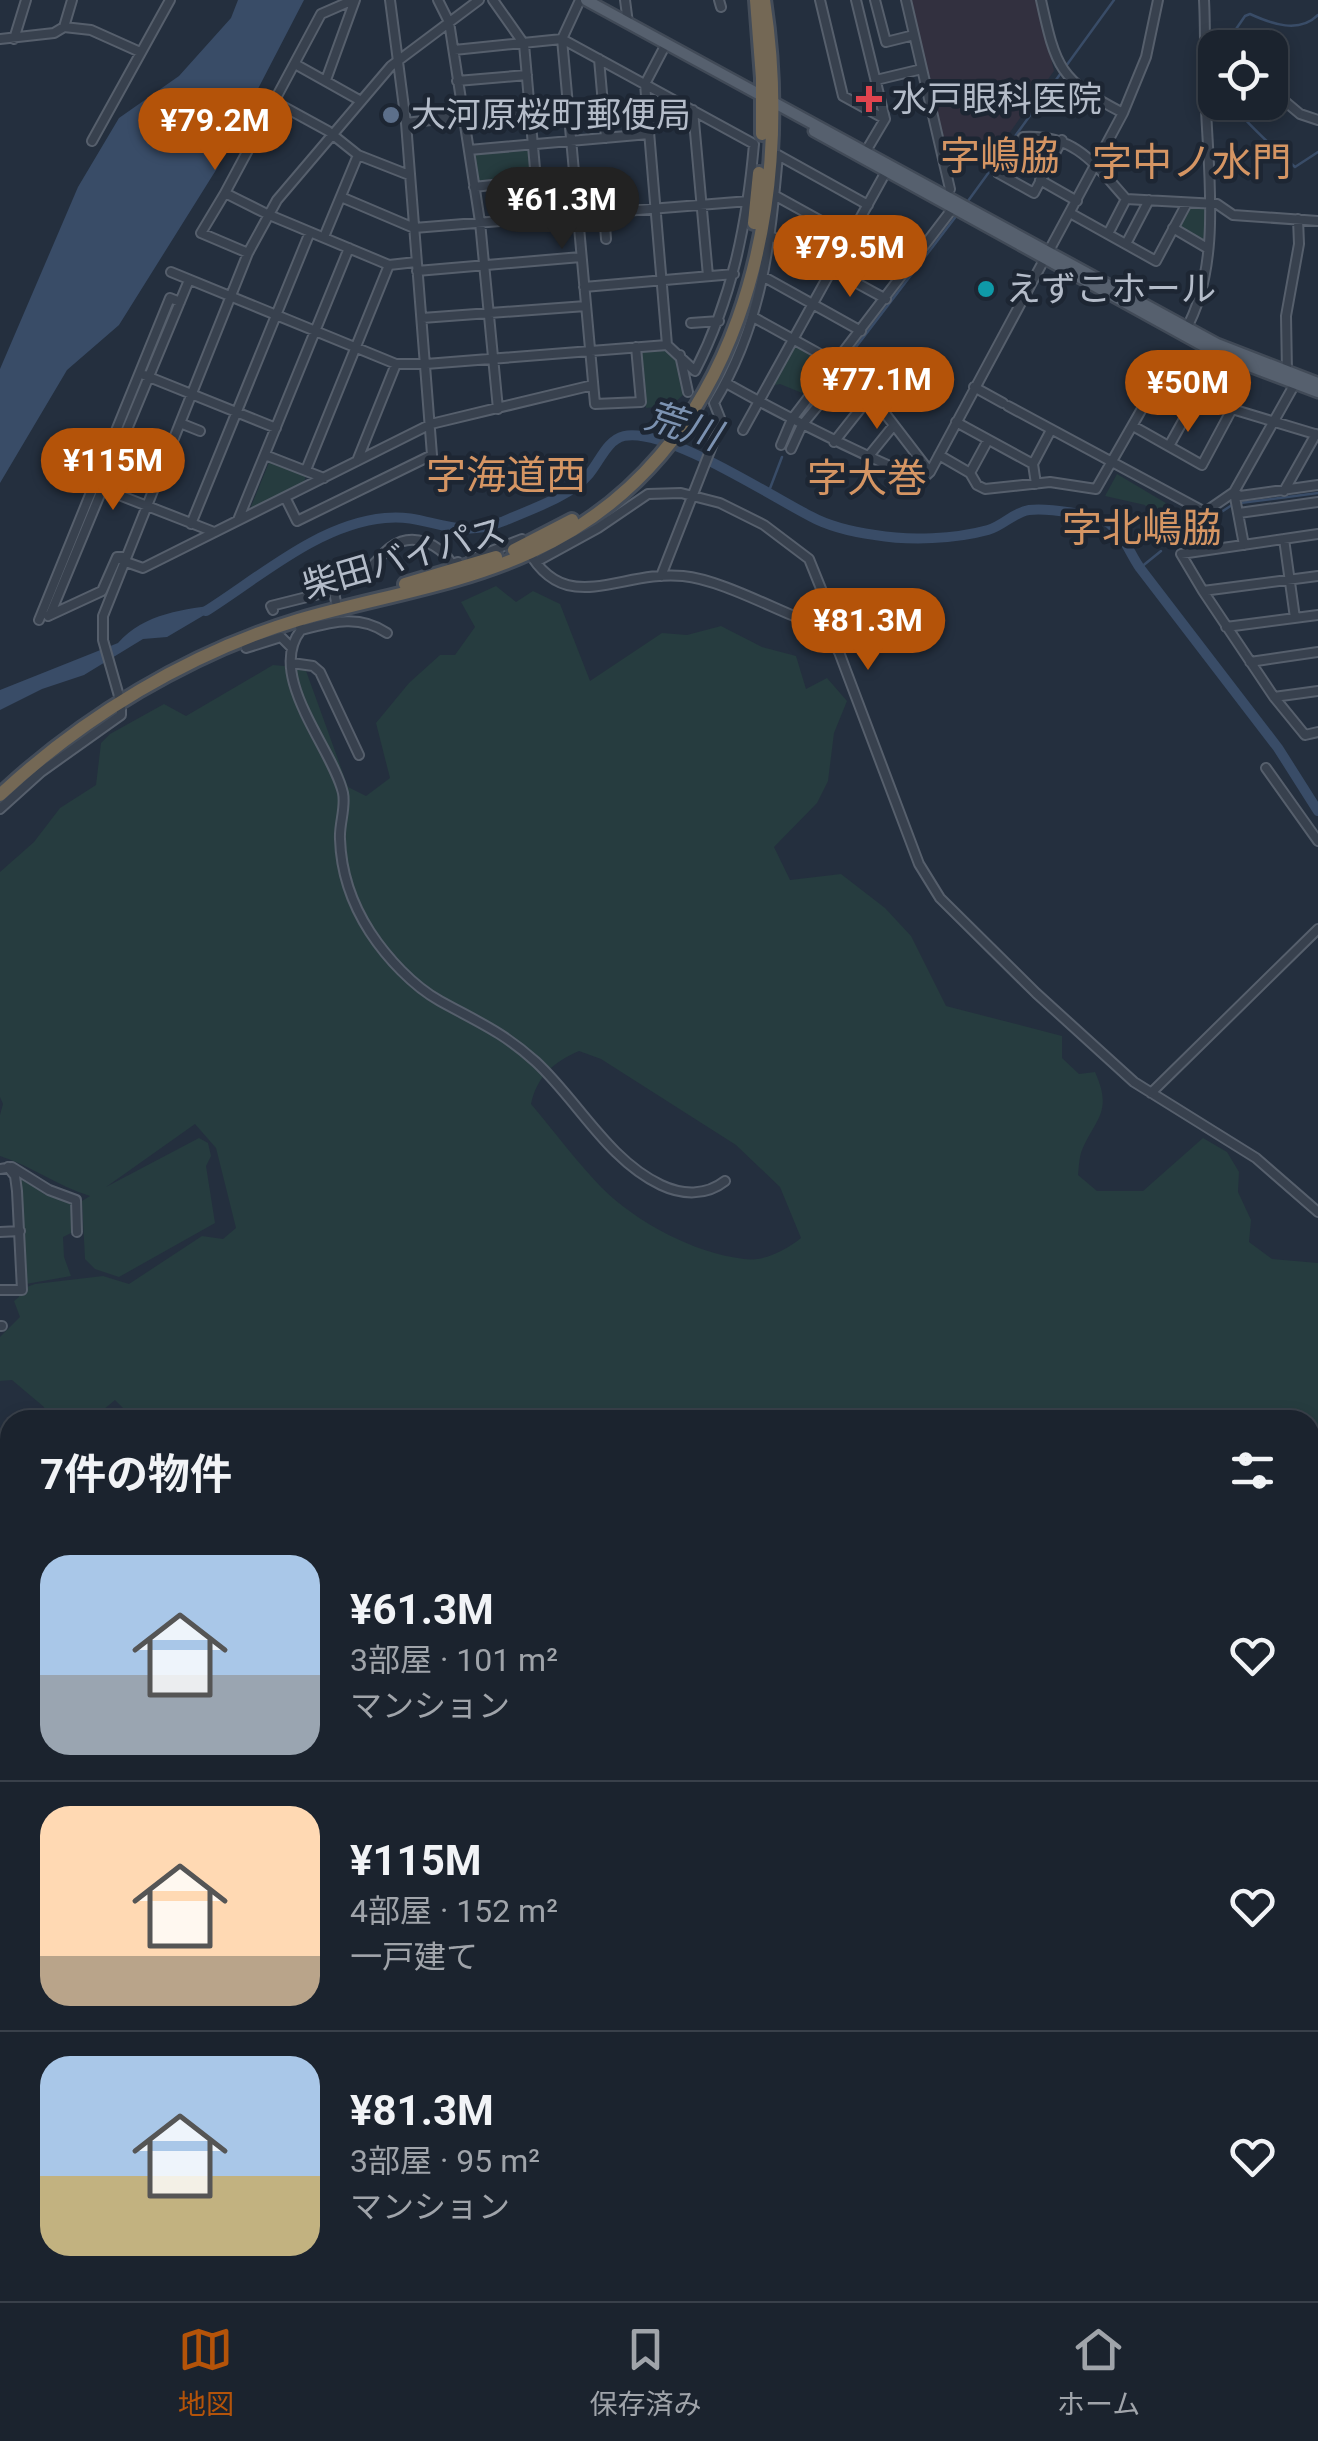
<!DOCTYPE html>
<html lang="ja">
<head>
<meta charset="utf-8">
<style>
	body { margin:0; font-family:Roboto,"Noto Sans JP",sans-serif; background:#242b36; color:#f1f3f6; height:100vh; display:flex; flex-direction:column; font-size:38px; white-space:nowrap }
	* { box-sizing:border-box; margin:0 }
	p { font-size:32px; color:#a0a4aa }
	.icon { flex:none; width:55px; height:55px; fill:none; stroke:currentColor; stroke-width:2; stroke-linecap:round; stroke-linejoin:round }
	.map { position:relative; flex:1; overflow:hidden }
	.side { position:absolute; left:0px; top:1410px; width:1320px; height:892px; display:flex; flex-direction:column; background:#1b232e; border-radius:30px 30px 0 0; box-shadow:0 5px 15px #0003,0 0 0 2px #39404a }
	.side>* { flex:none }
	.tools { position:absolute; left:1198px; top:30px; display:grid; gap:20px }
	.tools a { display:grid; place-items:center; width:90px; height:90px; border-radius:20px; background:#1b232e; box-shadow:0 5px 15px #0003,0 0 0 2px #39404a; font-size:50px }
	.price { position:absolute; translate:-50% -85px; padding:0 22px; border-radius:35px; background:#b45309; color:#fff; font-size:32px; line-height:65px; filter:drop-shadow(0 2px 5px #0008) }
	.price::after { content:''; position:absolute; left:50%; top:60px; width:30px; height:22px; margin-left:-15px; background:inherit; clip-path:polygon(0 0,100% 0,50% 100%) }
	.price.current { background:#222; color:#fff }
	ul { padding:0; list-style:none }
	li { display:flex; align-items:center; gap:30px; height:250px; padding:0 40px }
	li+li { border-top:2px solid #39404a }
	li span { display:grid; place-items:center; flex:none; width:280px; height:200px; border-radius:30px; color:#555 }
	li>.icon { margin-inline-start:auto }
	span .icon { width:120px; height:120px; fill:#fffc; stroke-width:1 }
	li b { font-size:42px }
	h2 { display:flex; justify-content:space-between; align-items:center; height:120px; padding:0 40px; font-size:42px }
	.menu { display:flex; justify-content:space-around; align-items:center; height:140px; border-top:2px solid #39404a; background:#1b232e; font-size:28px; color:#a0a4aa }
	.menu a { display:grid; justify-items:center; gap:5px }
	.menu .current { color:#b45309 }
	.map>svg:first-child { display:block }
</style>
</head>
<body>
<div class="map">
<svg width="1318" height="2301" viewBox="0 0 1318 2301">
	<rect width="100%" height="100%" fill="#242f3e"/>
	<path fill="#32303f" d="M910,0H1038L1054,71L990,160L950,169Z"/>
	<path fill="#263c3f" fill-rule="evenodd" d="M531,148L533,179L478,184L473,152Z
		M1188,207H1207L1203,243L1177,227Z
		M793,344L830,365L807,395L780,384L770,386Z
		M667,349L678,363L683,395L672,405L646,408L639,353L641,350Z
		M270,460L306,476L302,488L248,514Z
		M1117,474L1196,521L1168,542L1145,505L1105,496Z
		M496,586L516,602L533,591L560,604L590,681L662,633L687,635L721,626L762,647L796,656L806,689L827,678L847,701L834,733L828,781L817,803L774,847L790,880L841,874L885,908L911,936L946,1006L1062,1036V1058L1079,1074L1095,1072C1113,1112 1096,1118 1082,1150C1079,1157 1079,1167 1078,1175L1097,1191H1143L1203,1138L1227,1152L1239,1172L1238,1192L1251,1220L1249,1242L1272,1259L1318,1263V2301H427L431,2292H1310V1420H128L130,1415L115,1400L91,1420H46L44,1407L12,1380L0,1381V1337L20,1317L14,1301L19,1297L18,1290L35,1284L103,1276L129,1284L202,1236L223,1239L236,1228L216,1148L195,1124L106,1187L199,1138L208,1143L211,1156L206,1166L215,1223L119,1277L95,1269L85,1259L82,1201L90,1196C57,1186 32,1166 0,1156V1115L3,1104L0,1097V872L34,842L60,808L96,785L101,743L110,734L164,704L186,716L273,665L305,668L348,787L366,796L390,778L376,723L409,683L440,655H455L475,627L461,602ZM579,1051L601,1059L736,1145L780,1187L801,1238C786,1250 764,1262 744,1259C694,1253 637,1223 601,1187C576,1161 554,1131 531,1104C537,1076 554,1062 579,1051Z
		M18,1172L44,1194L72,1203L73,1232L63,1237L64,1257L71,1276L26,1284Z
		M7,1791L10,1797V1864L0,1859V1793Z"/>
	<path fill="#394c67" d="M238,0H304L216,170L119,325L67,370L0,483V369L78,187L119,118L179,76L231,18Z
		M223,604L167,637L143,639L84,675L42,689L0,710V690L118,643C144,613 185,609 223,604Z"/>
	<g fill="none" stroke-linecap="round" stroke-linejoin="round">
		<path stroke="#394c67" stroke-width="2.5" d="M1223,48L1245,16L1250,14C1272,24 1299,34 1318,15
			M1232,102C1238,117 1281,154 1295,167L1318,152
			M968,201L1114,0
			M843,364L957,215
			M800,419L838,370
			M786,447L796,426
			M769,491L782,457
			M1240,503L1318,493
			M1200,526L1232,505
			M1140,568L1161,551"/>
		<path stroke="#394c67" stroke-width="10" d="M206,611C260,577 319,524 385,518C430,513 453,542 504,521C531,509 570,497 589,474C600,461 607,440 624,436C666,427 772,497 810,516C830,527 853,532 875,535C910,541 955,539 988,530C1003,526 1014,512 1029,510C1046,508 1096,514 1110,524C1124,535 1130,554 1140,568L1278,748L1318,811"/>
		<path stroke="#3a4453" stroke-width="8" stroke-dasharray="8 4" stroke-linecap="butt" d="M688,392L710,404"/>
		<g stroke="#565f6c" stroke-width="12">
			<path id="minor" d="M353,0L321,14L225,193L267,214L389,265L416,262
				M438,0L449,22L480,222L498,409
				M493,0L524,44L536,180
				M580,0L562,39L595,404L641,402L636,347
				M625,0L628,23
				M719,0L721,7
				M820,0L843,96L885,119
				M856,0L885,119L866,151
				M875,0L886,42L914,35
				M906,0L950,189
				M64,27L91,30L140,52
				M0,39L54,33L64,27L72,0
				M14,39L26,0
				M454,50L562,39L754,144C747,224 732,299 695,371L667,345L645,84L666,44
				M599,59L606,138
				M295,64L361,101
				M326,80L355,0
				M876,80L922,69
				M457,81L527,75
				M1275,93L1300,114L1318,120
				M275,102L328,131L358,155L409,175
				M693,110L708,276
				M1123,113L1146,57L1158,0
				M406,123L530,108
				M1062,140L1034,193L998,173L1023,137C1075,134 1094,163 1126,199L1217,204L1233,215L1318,221
				M92,141L170,0
				M469,150L649,134
				M1040,180L1077,201
				M474,187L573,176
				M225,193L201,233L248,253
				M774,195L850,237
				M341,197L414,228L749,201
				M604,212L606,239
				M1070,213L1156,261L1187,203
				M1173,228L1207,248
				M854,229L914,261
				M1108,234L1126,199
				M769,235L886,299
				M324,237L358,155
				M1126,244L1149,200
				M417,271L581,257
				M171,272L396,364H426L667,345
				M764,277L861,331
				M584,287L734,274
				M753,317L854,373L930,472
				M422,318L586,306
				M691,323L719,321
				M1185,331C1221,268 1209,179 1206,109C1204,73 1206,36 1204,0
				M680,355L688,392
				M1287,372L1286,316L1299,244L1298,219
				M144,375L276,428
				M726,383C790,419 854,451 921,480L930,472L1123,113C1059,80 1056,68 1041,0
				M974,387L1003,403
				M1008,406L1205,512L1234,492L1297,380
				M956,422L1033,464
				M180,423L200,431
				M1133,426L1202,465L1232,409
				M743,430L888,168
				M834,442L872,394
				M781,445L792,419L953,208
				M1169,446L1199,392
				M791,449L802,425L848,369
				M265,455L324,478
				M939,455L970,473L977,485L985,489L1050,482L1096,489L1163,372L1232,409L1318,435
				M868,457L894,425
				M357,461L396,364
				M306,470L389,265
				M970,473L988,440
				M1036,484L1033,464L1051,430
				M101,488L214,532
				M1284,491L1316,434
				M1234,492L1240,496L1318,485
				M1234,492L1244,545
				M285,497L297,521L432,455L406,123L390,0
				M1239,513L1318,502
				M238,520L349,248
				M191,524L310,232
				M1318,534L1181,554L1203,591L1318,576
				M1284,539L1295,618
				M471,559L522,539C561,624 618,569 683,576C718,579 772,608 806,621L832,641L839,652L919,864L940,898L1036,993L1134,1082L1256,1158L1318,1212
				M123,561L143,568L431,424L593,385
				M536,562L598,528L648,494L681,493L720,503L764,525L809,559L843,643L839,652
				M661,576L719,428L720,418L714,403C762,324 770,245 778,155L868,205
				M1203,591L1274,697L1305,735L1318,732
				M336,602L333,587C344,580 358,577 368,569C377,563 382,553 391,547C413,531 440,544 452,564L458,562
				M273,610L271,606L323,593L333,587
				M50,615L189,280
				M48,616L102,591L117,557H124
				M39,620L170,298L180,302
				M298,620L301,630C265,675 333,749 343,793C346,808 339,824 340,839C341,871 352,904 370,932C387,958 413,986 440,1001C478,1022 503,1032 536,1062C578,1101 608,1160 661,1185C682,1195 706,1196 725,1181
				M1226,627L1318,615
				M301,630C332,622 359,614 387,633
				M246,648L281,637L291,647
				M1250,662L1318,652
				M292,663L313,666L320,672L359,755
				M1274,697L1318,691
				M1266,768L1318,841
				M0,809L41,772L121,715V703L103,640V616L248,253L277,200L391,66L479,0
				M1151,1093L1318,929
				M0,1169L12,1167L49,1190L76,1200L77,1232
				M0,1232L20,1231
				M0,1290H22L17,1191L15,1176L8,1167
				M0,1326H2
				M0,1462L10,1484
				M0,1521L10,1543
				M0,1588L10,1583
				M0,1604L10,1627
				M0,1686L10,1709
				M0,1778L10,1774
				M0,1867L10,1872
				M0,2140L10,2145
				M0,2281L10,2275
				M44,2292L48,2301
				M218,2292L223,2294L221,2301
				M1234,2292L1239,2301
				M133,2297L146,2301
				M73,2301L76,2292
				M98,2301L101,2292
				M242,2301L245,2292
				M312,2301L315,2292
				M349,2301L351,2292
				M382,2301L385,2292
				M420,2301L423,2292
				M673,2301L675,2292"/>
		</g>
		<g stroke="#414a57" stroke-width="15">
			<path id="major" d="M586,0L1217,344L1318,383
				M814,131L1220,355L1318,392"/>
		</g>
		<g stroke="#434c59" stroke-width="18">
			<path id="highway" d="M756,0L762,78V134
				M754,223L759,173
				M514,550L572,520
				M405,584L496,557
				M0,795C83,717 189,653 298,620C376,597 457,586 531,552C740,458 796,208 764,0"/>
		</g>
		<use href="#minor" stroke="#38414e" stroke-width="8"/>
		<use href="#major" stroke="#56606e" stroke-width="10"/>
		<use href="#highway" stroke="#746855" stroke-width="12"/>
	</g>
	<path fill="#e0444e" stroke="#1d2633" stroke-width="4" d="M864 84h10v10h10v10h-10v10h-10v-10h-10v-10h10z"/>
	<circle fill="#5c6f8a" stroke="#1d2633" stroke-width="4" cx="391" cy="115" r="10"/>
	<circle fill="#0f9aa8" stroke="#1d2633" stroke-width="4" cx="986" cy="289" r="10"/>
	<g text-anchor="middle" stroke-width="9" stroke-linejoin="round" paint-order="stroke">
		<g font-size="35" fill="#b4bcc9" stroke="#1d2633" text-anchor="start">
			<text x="892" y="111">水戸眼科医院</text>
			<text x="411" y="127">大河原桜町郵便局</text>
			<text x="1006" y="301">えずこホール</text>
		</g>
		<g font-size="35" fill="#b4bcc9" stroke="#1d2633">
			<text transform="translate(404 558) rotate(-16)" y="12">柴田バイパス</text>
		</g>
		<g font-size="38" font-style="italic" fill="#7c92b1" stroke="#1d2633">
			<text transform="translate(683 426) rotate(18)" y="13">荒川</text>
		</g>
		<g font-size="40" fill="#d59563" stroke="#1d2633">
			<text x="1000" y="170">字嶋脇</text>
			<text x="1192" y="176">字中ノ水門</text>
			<text x="506" y="489">字海道西</text>
			<text x="867" y="492">字大巻</text>
			<text x="1142" y="542">字北嶋脇</text>
		</g>
	</g>
</svg>
<div class="tools">
<a><svg class="icon" aria-label="locate" viewBox="0 0 24 24"><circle cx="12" cy="12" r="6"/><path d="M12 2v4M12 18v4M2 12h4M18 12h4"/></svg></a>
</div>
<b class="price" style="left:215px;top:173px">¥79.2M</b>
<b class="price current" style="left:562px;top:252px">¥61.3M</b>
<b class="price" style="left:850px;top:300px">¥79.5M</b>
<b class="price" style="left:877px;top:432px">¥77.1M</b>
<b class="price" style="left:1188px;top:435px">¥50M</b>
<b class="price" style="left:113px;top:513px">¥115M</b>
<b class="price" style="left:868px;top:673px">¥81.3M</b>
<section class="side">
<h2>7件の物件<svg class="icon" aria-label="filters" viewBox="0 0 24 24"><path d="M4 7h16M4 17h16"/><circle cx="9" cy="7" r="2"/><circle cx="15" cy="17" r="2"/></svg></h2>
<ul>
<li><span style="background:linear-gradient(#a9c7e8 60%,#9aa5b1 0)"><svg class="icon" aria-label="home" viewBox="0 0 24 24"><path d="M3 11l9-7 9 7M6 9v11h12V9"/></svg></span><div><b>¥61.3M</b><p>3部屋 · 101 m²</p><p>マンション</p></div><svg class="icon" aria-label="heart" viewBox="0 0 24 24"><path d="M12 20l-8-8c-3-5 5-10 8-4 3-6 11-1 8 4z"/></svg></li>
<li><span style="background:linear-gradient(#ffd9b3 75%,#b9a48a 0)"><svg class="icon" aria-label="home" viewBox="0 0 24 24"><path d="M3 11l9-7 9 7M6 9v11h12V9"/></svg></span><div><b>¥115M</b><p>4部屋 · 152 m²</p><p>一戸建て</p></div><svg class="icon" aria-label="heart" viewBox="0 0 24 24"><path d="M12 20l-8-8c-3-5 5-10 8-4 3-6 11-1 8 4z"/></svg></li>
<li><span style="background:linear-gradient(#a9c7e8 60%,#c2b280 0)"><svg class="icon" aria-label="home" viewBox="0 0 24 24"><path d="M3 11l9-7 9 7M6 9v11h12V9"/></svg></span><div><b>¥81.3M</b><p>3部屋 · 95 m²</p><p>マンション</p></div><svg class="icon" aria-label="heart" viewBox="0 0 24 24"><path d="M12 20l-8-8c-3-5 5-10 8-4 3-6 11-1 8 4z"/></svg></li>
</ul>
</section>
</div>
<nav class="menu">
<a class="current"><svg class="icon" aria-label="map" viewBox="0 0 24 24"><path d="M3 6l6-2 6 2 6-2v14l-6 2-6-2-6 2zM9 4v14M15 6v14"/></svg>地図</a>
<a><svg class="icon" aria-label="saved" viewBox="0 0 24 24"><path d="M7 4h10v16l-5-4-5 4z"/></svg>保存済み</a>
<a><svg class="icon" aria-label="home" viewBox="0 0 24 24"><path d="M3 11l9-7 9 7M6 9v11h12V9"/></svg>ホーム</a>
</nav>
</body>
</html>
